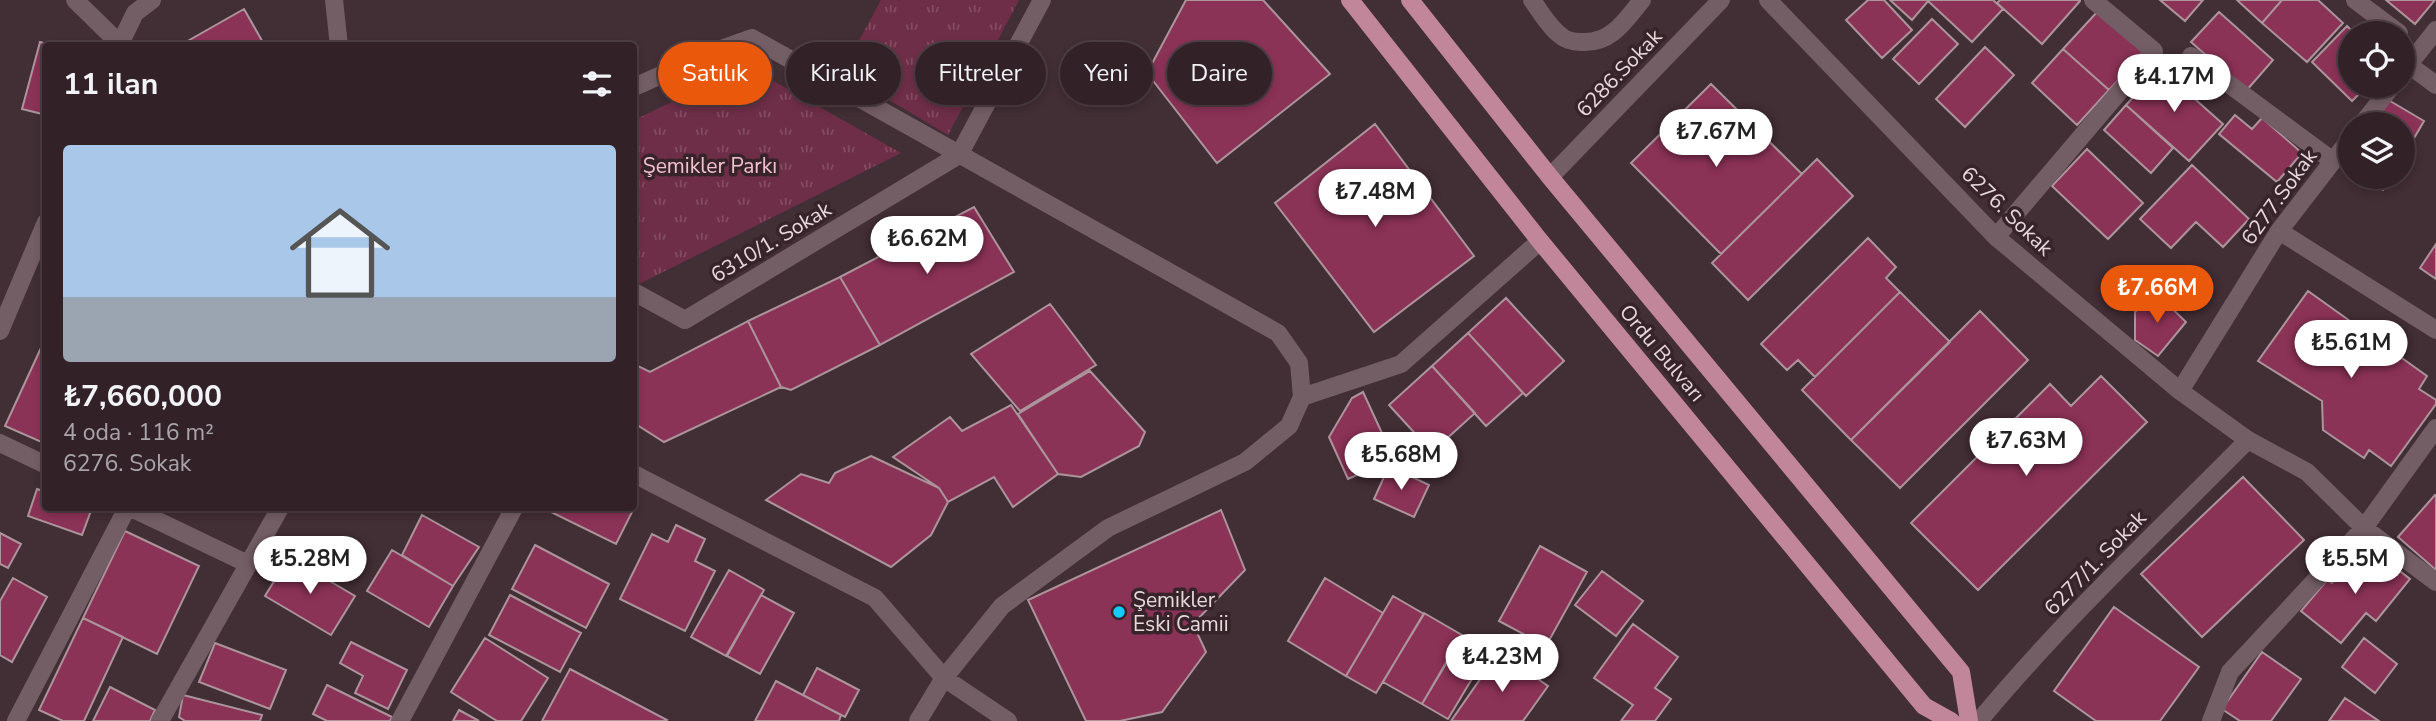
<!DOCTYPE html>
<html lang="tr">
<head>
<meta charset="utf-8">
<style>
	body { margin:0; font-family:"Nunito Sans",sans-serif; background:#3a2a30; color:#f1f3f6; height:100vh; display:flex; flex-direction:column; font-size:26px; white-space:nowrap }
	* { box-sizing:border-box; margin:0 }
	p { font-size:23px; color:#a8a4a8 }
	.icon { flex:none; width:38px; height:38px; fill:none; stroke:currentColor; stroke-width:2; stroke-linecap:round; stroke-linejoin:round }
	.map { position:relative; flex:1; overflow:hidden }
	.side { position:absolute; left:42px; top:42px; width:595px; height:469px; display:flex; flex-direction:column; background:#322228; border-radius:7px; box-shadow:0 4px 10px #0003,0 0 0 2px #4d3f45 }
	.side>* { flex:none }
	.top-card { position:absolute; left:658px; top:42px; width:665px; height:63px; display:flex; gap:14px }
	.controls { position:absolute; left:2338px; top:21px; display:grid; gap:14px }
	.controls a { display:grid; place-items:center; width:77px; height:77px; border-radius:50%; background:#322228; box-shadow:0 4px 10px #0003,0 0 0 2px #4d3f45; font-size:35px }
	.price { position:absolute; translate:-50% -60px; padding:0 16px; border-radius:24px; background:#fff; color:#222; font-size:23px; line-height:46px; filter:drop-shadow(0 2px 4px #0008) }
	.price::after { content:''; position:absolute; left:50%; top:42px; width:21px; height:16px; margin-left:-10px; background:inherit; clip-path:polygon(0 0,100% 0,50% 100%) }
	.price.on { background:#ea580c; color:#fff }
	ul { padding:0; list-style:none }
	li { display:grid; align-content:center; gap:14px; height:371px; padding:0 21px }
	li+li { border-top:2px solid #4d3f45 }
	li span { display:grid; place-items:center; height:217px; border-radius:7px; color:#555 }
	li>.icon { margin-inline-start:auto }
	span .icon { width:126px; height:126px; fill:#fffc; stroke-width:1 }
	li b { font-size:30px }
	h2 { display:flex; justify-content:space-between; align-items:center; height:84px; padding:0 21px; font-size:30px }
	.pill { padding:0 24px; border-radius:32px; background:#322228; box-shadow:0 4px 10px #0003,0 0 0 2px #4d3f45; font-size:24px; line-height:63px }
	.pill.on { background:#ea580c; color:#fff }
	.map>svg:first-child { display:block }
</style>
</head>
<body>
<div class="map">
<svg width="2436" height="721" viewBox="0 0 2436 721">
	<defs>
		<pattern id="grass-tufts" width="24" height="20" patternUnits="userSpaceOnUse" patternTransform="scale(1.75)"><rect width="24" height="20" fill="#6e2e47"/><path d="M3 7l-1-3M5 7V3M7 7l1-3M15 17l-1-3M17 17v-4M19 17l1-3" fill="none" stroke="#834c61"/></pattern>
	</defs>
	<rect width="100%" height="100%" fill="#422e35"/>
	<path fill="url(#grass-tufts)" d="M881,0H1019L948,135L842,72Z
		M747,66L901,153L639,284L634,281V120Z"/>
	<path fill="#8b3257" stroke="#ac949b" stroke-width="2" d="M1186,0H1263L1330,74L1217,163L1147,73Z
		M1868,0H1884L1912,30L1882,58L1846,20Z
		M1890,0H1929L1912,20Z
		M1929,0H1993L2003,9L1972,42L1928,1Z
		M2000,0H2080V1L2042,44L1997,3Z
		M2160,0H2203L2185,21Z
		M2237,0H2282L2262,23Z
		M2282,0H2318L2343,23L2307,62L2262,23Z
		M2386,0H2435L2415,24Z
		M244,9L265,46H179Z
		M2098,11L2144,53L2109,90L2063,49Z
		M2219,12L2273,60L2246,91L2191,42Z
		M1932,19L1958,44L1919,84L1893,59Z
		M2347,26L2354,33H2350V86H2367L2352,101L2312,62Z
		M40,42L55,46H46V115L22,109Z
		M1985,47L2014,75L1965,127L1936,99Z
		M2063,49L2109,90L2077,125L2032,83Z
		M2160,68L2223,124L2189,161L2126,105Z
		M1711,84L1802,174L1721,254L1631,163Z
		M2385,98L2424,121L2403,157V124H2370Z
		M2126,105L2173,148L2151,173L2104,130Z
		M2235,115L2252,129L2262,118L2302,153L2277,182L2219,134Z
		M1375,124L1474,256L1374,332L1275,203Z
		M2087,149L2143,203L2108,239L2052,186Z
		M1817,159L1853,196L1748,300L1712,263Z
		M2192,165L2249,219L2223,247L2196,222L2171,248L2140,219Z
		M2360,177H2391L2383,190Z
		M974,207L1014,272L880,345L840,277Z
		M1868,238L1896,267L1886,278L1900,292L1815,377L1798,360L1787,370L1761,344Z
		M2436,244V279L2420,268Z
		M840,277L880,345L791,390L781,387L748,321Z
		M2308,291L2427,376L2419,389L2436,400V404L2391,466L2369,450L2364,458L2323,430L2322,401L2258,361Z
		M1900,292L1950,342L1851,440L1802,390Z
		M2156,293L2186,322L2158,356L2135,340V312Z
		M1506,298L1564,361L1526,396L1468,333Z
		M1050,304L1096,365L1020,411L971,354Z
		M1980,311L2028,360L1900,488L1851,440Z
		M748,321L781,387L664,442L634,423V364L650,372Z
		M1468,333L1523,393L1486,426L1432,366Z
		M46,337V444L5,426Z
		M1432,366L1475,413L1432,452L1389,405Z
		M1090,371L1145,432L1139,446L1081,477L1058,474L1018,414Z
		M2101,376L2147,422L1978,590L1911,523L2050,384L2071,406Z
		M1363,392L1394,459L1348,479L1329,437L1352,398Z
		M1011,405L1058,474L1013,507L994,477L948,502L939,488L893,457L950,417L962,431Z
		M871,456L939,488L948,502L931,535L891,567L766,500L801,474L829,483L835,473Z
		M1389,466L1429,485L1414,517L1374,499Z
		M2243,477L2304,540L2202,637L2141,574Z
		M37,489L46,492V508H92L82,535L28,516Z
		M2435,495L2436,496V570L2398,537Z
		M634,503L636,504L616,544L543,508H634Z
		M1221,510L1245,570L1193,624L1206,652L1162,712L1120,721H1086L1028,600Z
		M422,515L479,547L453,586L402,555Z
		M676,525L705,539L695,561L715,571L685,631L620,599L652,534L668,542Z
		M125,531L199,566L157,654L83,618Z
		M0,533L21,544L8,568L0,564Z
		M535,545L609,584L586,628L512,589Z
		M1540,546L1587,572L1546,646L1499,621Z
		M392,550L453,586L429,627L367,591Z
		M2355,554L2370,566L2379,555L2410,579L2376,621L2366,613L2341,643L2301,611L2327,580L2332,583Z
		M289,557L355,596L331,635L265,596Z
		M729,570L764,590L726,656L691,637Z
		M1602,571L1643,601L1616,636L1575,605Z
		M13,578L47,597L12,662L0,655V601Z
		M1325,578L1383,613L1346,676L1288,641Z
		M510,595L581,633L560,672L489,635Z
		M761,595L794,613L760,674L727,656Z
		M1393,596L1424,614L1376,693L1346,676Z
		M2114,607L2199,667L2160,721H2096L2054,691Z
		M1424,613L1462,635L1422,704L1383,682Z
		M83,618L123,637L84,721H63L39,710Z
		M1633,624L1678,657L1655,688L1671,699L1655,721H1621L1633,705L1594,678Z
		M485,638L548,678L521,721H497L451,692Z
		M2364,638L2397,664L2375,693L2342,667Z
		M351,642L407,670L388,709L355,693L363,676L340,663Z
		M1459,642L1485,657L1448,719L1422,704Z
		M215,643L286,670L270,709L199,682Z
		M1499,652L1548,686L1523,721H1451Z
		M2262,652L2301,679L2271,721H2240L2222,709Z
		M817,668L859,690L845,717L803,695Z
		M570,669L667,720L666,721H542Z
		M776,681L841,715L839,721H755Z
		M327,685L392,717L390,721H327L313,714Z
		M110,687L155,710L150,721H93Z
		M183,695L262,715L260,721H185L179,717Z
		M2345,698L2379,721H2329Z
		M459,710L479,721H453Z"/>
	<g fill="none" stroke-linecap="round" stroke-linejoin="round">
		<path stroke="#745e65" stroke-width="18" d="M75,0L120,44
			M334,0L339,46
			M1532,0C1540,11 1549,27 1560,35C1565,40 1574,42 1581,42C1611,44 1625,21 1642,0
			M1768,0L1996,237L2180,391L2248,440L2307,472L2364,528L2436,582
			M2355,0L2399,33
			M119,46L135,13L152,0
			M2191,56L2333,161
			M2409,65L2436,85
			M2403,72L2436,30
			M634,87L713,52L752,38L1278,333L1299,363L1302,397L1289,426L1245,462L1108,528L1002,606L944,678L918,721
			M2362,124L2392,86
			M1550,177L1721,0
			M2279,231L2436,330
			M1996,237L2154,51L2093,0
			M634,292L685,320L959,155L1042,0
			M0,331L46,222
			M2180,391L2279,231L2350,139
			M1302,397L1401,364L1540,241
			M0,443L46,465
			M634,474L875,598L944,678L1008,721
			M131,508L248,564
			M16,721L127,508
			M160,721L280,508
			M400,721L514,508
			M1979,721C2062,621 2157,532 2248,440
			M2211,721L2230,672L2364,528L2436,428"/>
		<path stroke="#c1869a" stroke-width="18" d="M1350,0L1540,241L1924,706L1951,721
			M1410,0L1550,177L1961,672L1969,721"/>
	</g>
	<circle fill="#16cafb" stroke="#37242b" stroke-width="2.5" cx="1119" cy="612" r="7"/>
	<g text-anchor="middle" stroke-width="7" stroke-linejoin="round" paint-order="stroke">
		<g font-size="21" fill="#e6d9dc" stroke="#37242b">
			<text transform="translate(1619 73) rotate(-46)" y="7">6286.Sokak</text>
			<text transform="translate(2279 197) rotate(-54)" y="7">6277.Sokak</text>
			<text transform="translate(2007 211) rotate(44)" y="7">6276. Sokak</text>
			<text transform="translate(771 242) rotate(-31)" y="7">6310/1. Sokak</text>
			<text transform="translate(1662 353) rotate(50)" y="7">Ordu Bulvarı</text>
			<text transform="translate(2095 563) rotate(-46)" y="7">6277/1. Sokak</text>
		</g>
		<g font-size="21" fill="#f4c0d0" stroke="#37242b">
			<text x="710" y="173">Şemikler Parkı</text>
		</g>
		<g font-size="21" fill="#e6d9dc" stroke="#37242b" text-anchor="start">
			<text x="1133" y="607">Şemikler<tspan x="1133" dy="24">Eski Camii</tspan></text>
		</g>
	</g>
</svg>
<div class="controls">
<a><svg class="icon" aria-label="locate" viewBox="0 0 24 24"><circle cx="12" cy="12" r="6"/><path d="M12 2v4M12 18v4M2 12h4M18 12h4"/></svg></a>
<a><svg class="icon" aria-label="layers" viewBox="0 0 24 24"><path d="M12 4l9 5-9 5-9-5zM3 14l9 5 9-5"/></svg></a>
</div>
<b class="price" style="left:2174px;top:114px">₺4.17M</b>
<b class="price" style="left:1716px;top:169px">₺7.67M</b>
<b class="price" style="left:1375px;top:229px">₺7.48M</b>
<b class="price" style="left:927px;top:276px">₺6.62M</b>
<b class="price on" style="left:2157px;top:325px">₺7.66M</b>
<b class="price" style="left:2351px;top:380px">₺5.61M</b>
<b class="price" style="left:2026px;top:478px">₺7.63M</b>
<b class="price" style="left:1401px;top:492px">₺5.68M</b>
<b class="price" style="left:310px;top:596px">₺5.28M</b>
<b class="price" style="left:2355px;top:596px">₺5.5M</b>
<b class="price" style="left:1502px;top:694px">₺4.23M</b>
<div class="top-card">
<a class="pill on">Satılık</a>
<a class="pill">Kiralık</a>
<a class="pill">Filtreler</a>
<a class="pill">Yeni</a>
<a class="pill">Daire</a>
</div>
<section class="side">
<h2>11 ilan<svg class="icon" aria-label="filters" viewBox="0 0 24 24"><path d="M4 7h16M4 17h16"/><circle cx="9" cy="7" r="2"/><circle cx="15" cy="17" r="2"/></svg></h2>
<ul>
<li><span style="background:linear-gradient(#a9c7e8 70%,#9aa5b1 0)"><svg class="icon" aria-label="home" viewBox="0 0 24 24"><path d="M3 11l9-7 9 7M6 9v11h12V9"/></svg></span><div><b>₺7,660,000</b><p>4 oda · 116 m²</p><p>6276. Sokak</p></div></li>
</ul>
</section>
</div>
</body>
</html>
